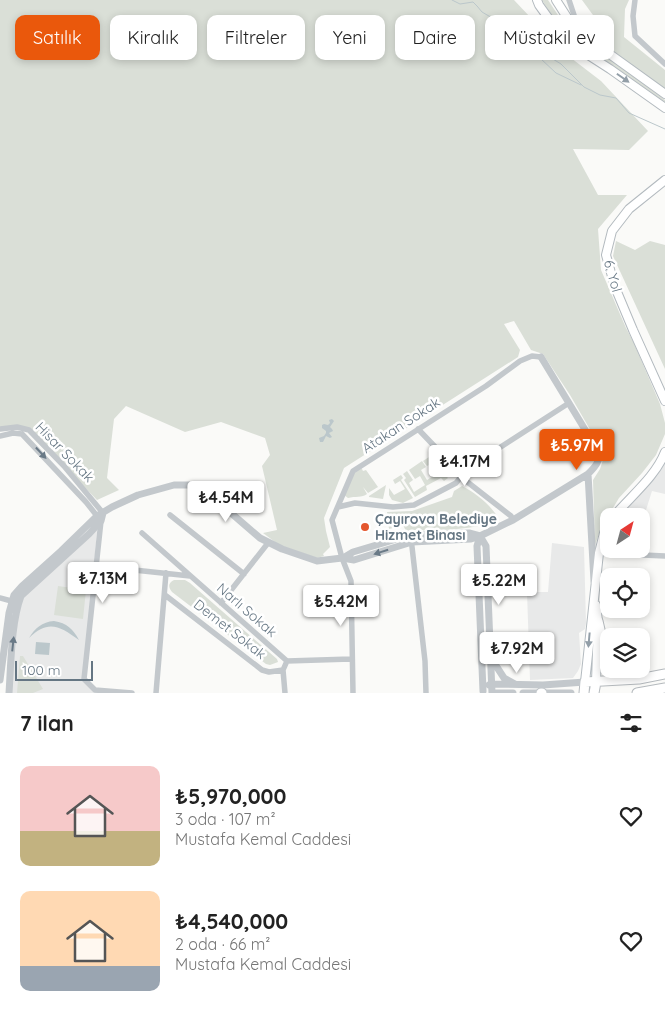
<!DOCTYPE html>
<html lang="tr">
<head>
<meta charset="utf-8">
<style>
	body { margin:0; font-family:Quicksand,sans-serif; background:#f6f6f6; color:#222; height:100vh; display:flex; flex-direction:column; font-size:19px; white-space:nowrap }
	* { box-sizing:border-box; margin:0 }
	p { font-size:16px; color:#767676 }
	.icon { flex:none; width:28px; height:28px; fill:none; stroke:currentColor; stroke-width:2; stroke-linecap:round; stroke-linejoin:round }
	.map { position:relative; height:693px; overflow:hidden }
	.side { display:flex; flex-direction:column; background:#fff; flex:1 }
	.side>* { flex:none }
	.banner { position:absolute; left:15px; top:15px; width:635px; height:45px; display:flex; gap:10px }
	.needle { width:32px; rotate:36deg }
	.buttons { position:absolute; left:600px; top:508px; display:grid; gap:10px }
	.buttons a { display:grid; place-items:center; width:50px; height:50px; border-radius:10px; background:#fff; box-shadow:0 2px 8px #0003; font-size:25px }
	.scale { position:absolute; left:15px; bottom:12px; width:78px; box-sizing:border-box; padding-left:5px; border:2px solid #657683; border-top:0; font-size:14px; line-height:18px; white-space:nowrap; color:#657683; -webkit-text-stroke:4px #fff; paint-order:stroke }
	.price { position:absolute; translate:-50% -42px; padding:0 11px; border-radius:5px; background:#fff; color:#222; font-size:16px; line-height:32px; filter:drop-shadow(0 1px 2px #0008) }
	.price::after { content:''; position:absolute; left:50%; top:30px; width:15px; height:11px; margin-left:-8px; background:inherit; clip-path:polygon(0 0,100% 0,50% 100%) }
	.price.selected { background:#ea580c; color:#fff }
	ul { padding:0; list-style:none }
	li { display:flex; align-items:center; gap:15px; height:125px; padding:0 20px }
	li span { display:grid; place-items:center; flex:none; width:140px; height:100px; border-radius:10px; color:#555 }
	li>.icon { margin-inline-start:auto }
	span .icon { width:60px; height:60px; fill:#fffc; stroke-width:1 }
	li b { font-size:21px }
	h2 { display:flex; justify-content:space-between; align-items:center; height:60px; padding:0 20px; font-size:21px }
	.tag { padding:0 18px; border-radius:10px; background:#fff; box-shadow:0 2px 8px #0003; font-size:18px; line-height:45px }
	.tag.selected { background:#ea580c; color:#fff }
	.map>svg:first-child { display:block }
</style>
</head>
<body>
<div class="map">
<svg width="665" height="693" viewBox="0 0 665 693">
	<rect width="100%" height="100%" fill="#fafaf8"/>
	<path fill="#e8e9e9" d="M665,462V494L652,491L641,526V516H622L628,507L644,489Z
		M98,520L84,679L96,690L136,693H9L11,660L22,596Z
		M552,543L584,547L586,623L585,629L579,633L581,664L578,671L573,678L530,680L527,592H548Z"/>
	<path fill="#dadfd7" d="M0,0H514L531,18L515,15L601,81L648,131L629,150L573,149L598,195H627L598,229L601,270L626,328L633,341L660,404L665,423V434L656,455L642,473L619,498L601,528L595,545L593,480L600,469L604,457L599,445L570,395L543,354L531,350L514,321L504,324L520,350L518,357L344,468L324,518L326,531L330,547L323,554L324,556L317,558L279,545L263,533L277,530L262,466L270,455L265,438L221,422L185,432L126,406L114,419L107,478L119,490L97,500L30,430H0Z
		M542,0H548L562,21L563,23L560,25H558Z
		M582,0H629L625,9L624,37L665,70V90L607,46L587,28L591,24L601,26Z
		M587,42L665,100V102L622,72L583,48L585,46Z
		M616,241L635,250L650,241L665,245V369L613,256Z
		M435,453L449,470L451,475L449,477L435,462L427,466L423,461Z
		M422,461L426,467L421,470L427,480L438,473L437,471L440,469L448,478L444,481L441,478L426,486L427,490L415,497L404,480L406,478L403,474L407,471L413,480L409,483L414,492L425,485L420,476L415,479L409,470Z
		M361,467L363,471L366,470L378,487L368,493L363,487L367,494C362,498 355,496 348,498L344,495L352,475Z
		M401,475L403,478L401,480L413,498L403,503L392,500L389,495V488L394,495L405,489L400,481L395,484L393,480Z
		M386,485L383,499L369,497V496Z
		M462,486C476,493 489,504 498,517C484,532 427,530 406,531L403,525L389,529L387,512L412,511L452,497L454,491Z
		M174,580H185L190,583L277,659L278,662L270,665L266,664L172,592C168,587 168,583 174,580Z
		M58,586L86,590L83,619L54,615Z
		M20,656H23L43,689L33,693H17Z"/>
	<path fill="#bbc7cb" d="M332,419L334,421L330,427L332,429L333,431L329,433L332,437L330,438L326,436L323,442H320L319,438L324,436L326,433V431L322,428V425L324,424L328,425L330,423L329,420Z
		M54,621C67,623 73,629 79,640C60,626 48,619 29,638C35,628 42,622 54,621Z
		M36,642L50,643L49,655L35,654Z"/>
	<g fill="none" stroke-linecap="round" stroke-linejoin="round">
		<path stroke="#bbc7cb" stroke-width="1" d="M452,0L460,4L473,2L477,6L482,12L499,22L514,24L543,54L548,56L561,64L584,87L600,95L616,98L629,113L665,129
			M514,26L516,31L526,45L556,73L581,85"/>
		<g stroke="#b3babf" stroke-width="10">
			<path id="secondary" d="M537,0L539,5L559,33L568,42L610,69L665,108
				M556,0L570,22L586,37L665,94
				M665,180L629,209L612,231L606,255L615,287L633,330L665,401
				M614,516C631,496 656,476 665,452
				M585,682L599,553L604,533L609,525
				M596,682L598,621L596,605"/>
		</g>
		<g stroke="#b5babe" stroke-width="11">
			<path id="primary" d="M598,621L601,634L603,660L609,666
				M611,669L624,677L629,678
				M541,693H542
				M584,693L585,682L639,679L665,674
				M594,693L596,682
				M637,693L665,688"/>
		</g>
		<path stroke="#c3c8cc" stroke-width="5.5" d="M569,0L579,30
			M635,0L633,16L635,36L665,64
			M0,429L17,427L29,430L64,466L103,513
			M418,429L440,452L461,477L511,516L513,520
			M0,436L13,433L22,434L86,502L101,521L84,679L95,690L132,693
			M338,507L355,503L393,507L414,505L456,483L468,468L569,403
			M170,515L244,574
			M142,533L287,661L351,659
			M411,538L425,661L426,693
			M599,553L665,556
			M97,566L190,576
			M165,595L262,670L269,672L283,670
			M0,598L15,602
			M221,603L268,543
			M156,693L166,573
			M285,693L283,670L287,661
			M353,693L351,581L342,558L332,520L353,471L486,386L520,361L532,356L541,357"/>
		<path stroke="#c3c8cc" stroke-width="7" d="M541,357L598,451C601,461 595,467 588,474L594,581
			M480,536L486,546L492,693
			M480,536L477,546L483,691
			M343,558L353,552L410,535L469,533L480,536
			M491,658L504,678L515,684
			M0,680L9,613L14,595L22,586L61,551L97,516L112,507L138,495L174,485H194L223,506L260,538L282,549L317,561L342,558L354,560L412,542L471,539L480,536L513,520L588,474
			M489,685L491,684L543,685L585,682
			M9,693C11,664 11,623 21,596L89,534L101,521L103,513
			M492,693H513
			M523,693H571"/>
		<use href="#secondary" stroke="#fff" stroke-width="8"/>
		<use href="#primary" stroke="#fff" stroke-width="9"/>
	</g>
	<defs><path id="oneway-solid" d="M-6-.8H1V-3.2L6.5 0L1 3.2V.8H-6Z" transform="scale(1.25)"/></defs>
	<g fill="#939fa8">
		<use href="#oneway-solid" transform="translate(623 78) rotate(35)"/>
		<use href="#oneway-solid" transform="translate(589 640) rotate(95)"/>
	</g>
	<g fill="#6a7a87">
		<use href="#oneway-solid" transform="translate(41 453) rotate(47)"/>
		<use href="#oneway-solid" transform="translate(381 552) rotate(163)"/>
		<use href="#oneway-solid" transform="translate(13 644) rotate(-84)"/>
	</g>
	<circle fill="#e4572e" stroke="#fff" stroke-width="2" cx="365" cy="527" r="5"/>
	<g text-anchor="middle" stroke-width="5" stroke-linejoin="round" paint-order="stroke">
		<g font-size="14" fill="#657683" stroke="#fff">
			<text transform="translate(613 276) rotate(74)" y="5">6. Yol</text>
			<text transform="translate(401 425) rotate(-33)" y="5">Atakan Sokak</text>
			<text transform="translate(65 452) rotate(46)" y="5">Hisar Sokak</text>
			<text transform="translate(247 610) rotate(41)" y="5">Narlı Sokak</text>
			<text transform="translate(230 629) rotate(38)" y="5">Demet Sokak</text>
		</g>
		<g font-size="14" font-weight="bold" fill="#657683" stroke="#fff" text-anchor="start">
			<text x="375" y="524">Çayırova Belediye<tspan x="375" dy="16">Hizmet Binası</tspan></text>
		</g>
	</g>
</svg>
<div class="buttons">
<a><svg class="needle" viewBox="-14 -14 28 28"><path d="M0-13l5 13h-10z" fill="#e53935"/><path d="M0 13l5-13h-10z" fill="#767676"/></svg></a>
<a><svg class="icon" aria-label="locate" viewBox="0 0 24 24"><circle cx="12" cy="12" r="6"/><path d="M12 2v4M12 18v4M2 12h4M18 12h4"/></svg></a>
<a><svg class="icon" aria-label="layers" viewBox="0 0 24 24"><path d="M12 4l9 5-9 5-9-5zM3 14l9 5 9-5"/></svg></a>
</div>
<div class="scale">100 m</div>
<b class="price selected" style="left:577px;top:471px">₺5.97M</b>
<b class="price" style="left:465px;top:487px">₺4.17M</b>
<b class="price" style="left:226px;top:523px">₺4.54M</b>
<b class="price" style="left:103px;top:604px">₺7.13M</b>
<b class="price" style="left:499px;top:606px">₺5.22M</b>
<b class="price" style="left:341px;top:627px">₺5.42M</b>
<b class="price" style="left:517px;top:674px">₺7.92M</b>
<div class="banner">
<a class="tag selected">Satılık</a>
<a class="tag">Kiralık</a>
<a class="tag">Filtreler</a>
<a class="tag">Yeni</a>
<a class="tag">Daire</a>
<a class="tag">Müstakil ev</a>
</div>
</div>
<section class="side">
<h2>7 ilan<svg class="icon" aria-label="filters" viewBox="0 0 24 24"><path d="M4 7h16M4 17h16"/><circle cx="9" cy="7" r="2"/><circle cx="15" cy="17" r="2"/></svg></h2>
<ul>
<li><span style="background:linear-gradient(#f6c9c9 65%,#c2b280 0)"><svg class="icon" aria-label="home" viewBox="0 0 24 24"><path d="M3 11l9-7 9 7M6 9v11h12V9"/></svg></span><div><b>₺5,970,000</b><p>3 oda · 107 m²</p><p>Mustafa Kemal Caddesi</p></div><svg class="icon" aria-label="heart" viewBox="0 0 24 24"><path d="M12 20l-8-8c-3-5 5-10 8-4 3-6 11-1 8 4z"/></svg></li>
<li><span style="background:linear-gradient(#ffd9b3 75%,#9aa5b1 0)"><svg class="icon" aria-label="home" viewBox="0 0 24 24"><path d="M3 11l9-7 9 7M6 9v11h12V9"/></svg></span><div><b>₺4,540,000</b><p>2 oda · 66 m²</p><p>Mustafa Kemal Caddesi</p></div><svg class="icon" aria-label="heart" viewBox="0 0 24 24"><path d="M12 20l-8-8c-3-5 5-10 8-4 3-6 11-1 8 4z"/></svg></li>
</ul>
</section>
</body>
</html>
